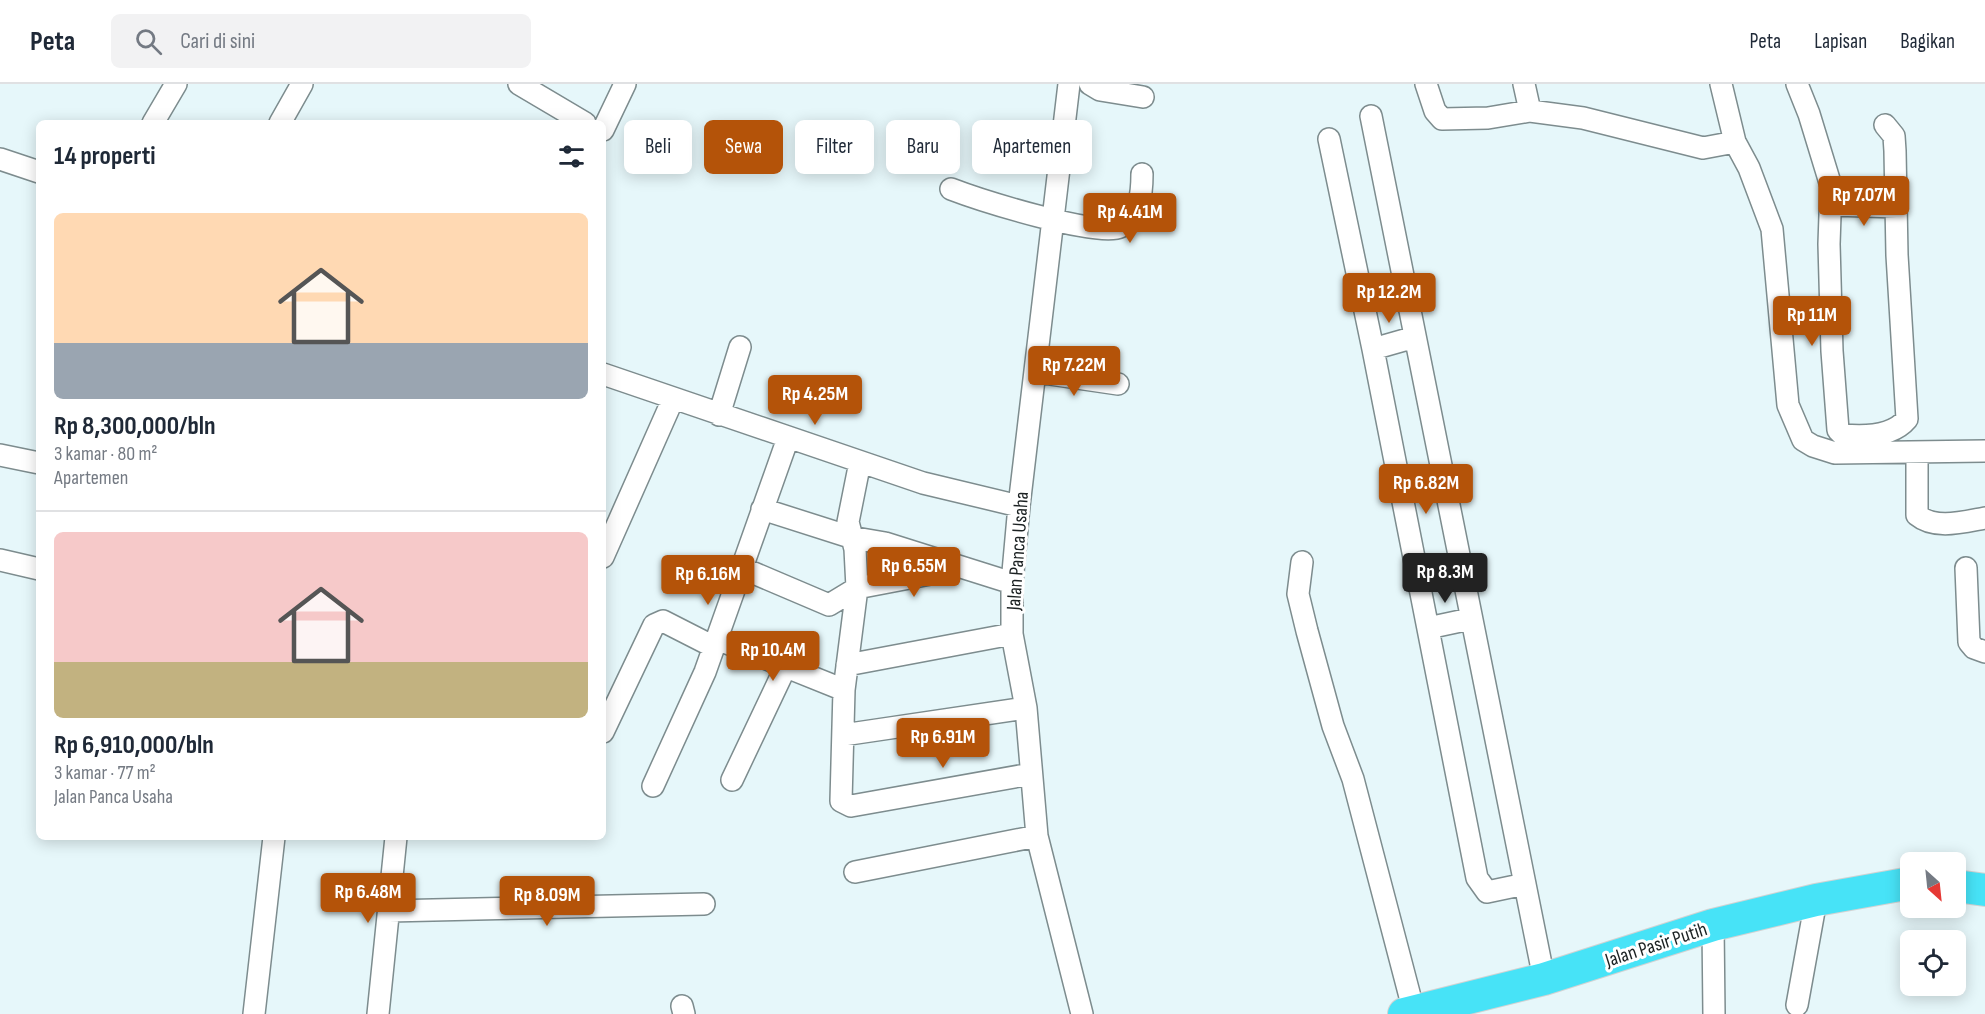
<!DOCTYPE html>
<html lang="id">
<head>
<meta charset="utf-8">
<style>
	body { margin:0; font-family:"Sofia Sans Condensed",sans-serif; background:#f2f2f3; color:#1f2937; height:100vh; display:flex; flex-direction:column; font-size:22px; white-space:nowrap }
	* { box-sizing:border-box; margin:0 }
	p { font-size:20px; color:#747a83 }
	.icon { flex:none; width:33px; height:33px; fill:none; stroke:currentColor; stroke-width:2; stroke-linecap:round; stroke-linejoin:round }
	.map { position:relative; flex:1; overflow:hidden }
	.side { position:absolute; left:36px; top:36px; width:570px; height:720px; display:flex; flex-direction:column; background:#fff; border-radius:9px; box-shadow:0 3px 15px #0003 }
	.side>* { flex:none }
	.guide { position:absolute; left:624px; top:36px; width:570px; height:54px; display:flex; gap:12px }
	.needle { width:39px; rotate:153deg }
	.tools { position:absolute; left:1900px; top:768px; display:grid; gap:12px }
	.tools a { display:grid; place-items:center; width:66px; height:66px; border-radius:9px; background:#fff; box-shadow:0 3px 15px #0003; font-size:30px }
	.price { position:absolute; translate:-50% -51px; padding:0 14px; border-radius:6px; background:#b45309; color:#fff; font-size:20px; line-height:39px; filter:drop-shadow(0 2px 3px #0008) }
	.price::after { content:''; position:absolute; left:50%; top:36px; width:18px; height:14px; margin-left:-9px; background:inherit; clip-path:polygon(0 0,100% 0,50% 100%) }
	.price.active { background:#222; color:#fff }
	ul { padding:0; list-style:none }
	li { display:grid; align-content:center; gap:12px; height:318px; padding:0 18px }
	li+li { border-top:2px solid #e0e1e3 }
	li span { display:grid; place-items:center; height:186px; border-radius:9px; color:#555 }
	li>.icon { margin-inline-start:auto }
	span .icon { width:108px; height:108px; fill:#fffc; stroke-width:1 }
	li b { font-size:26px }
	h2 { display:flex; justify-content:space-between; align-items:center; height:72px; padding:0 18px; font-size:26px }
	.chip { padding:0 21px; border-radius:9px; background:#fff; box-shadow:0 3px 15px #0003; font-size:21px; line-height:54px }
	.chip.active { background:#b45309; color:#fff }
	header { display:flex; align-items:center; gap:36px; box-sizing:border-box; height:84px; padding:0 30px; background:#fff; border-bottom:2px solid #e0e1e3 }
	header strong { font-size:28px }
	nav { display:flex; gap:33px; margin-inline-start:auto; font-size:21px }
	.search { width:420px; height:54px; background:#f2f2f3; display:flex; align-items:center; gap:15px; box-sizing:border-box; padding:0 21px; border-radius:9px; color:#747a83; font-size:22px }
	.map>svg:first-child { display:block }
</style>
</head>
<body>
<header>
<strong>Peta</strong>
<div class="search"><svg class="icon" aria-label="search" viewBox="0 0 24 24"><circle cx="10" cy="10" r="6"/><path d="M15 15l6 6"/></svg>Cari di sini</div>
<nav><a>Peta</a><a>Lapisan</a><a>Bagikan</a></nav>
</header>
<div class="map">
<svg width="1985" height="930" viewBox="0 0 1985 930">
	<rect width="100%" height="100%" fill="#e6f7fa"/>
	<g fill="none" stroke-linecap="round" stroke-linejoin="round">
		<g stroke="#7d8c8e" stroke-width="24">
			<path id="minor" d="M519,0L585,39
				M1069,0L1019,422L1012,499V550L1026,624L1037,752L1082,930
				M1090,0L1100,6L1143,13
				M1426,0L1435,27L1442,35L1488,34L1530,27
				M1524,0L1530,27L1583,34L1703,64L1735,58
				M1721,0L1735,58L1749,84L1772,145L1788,321L1803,356L1813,362L1835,369L1985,367
				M1797,0L1809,30L1831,102L1829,160L1832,267L1838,346L1843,351C1864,353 1892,353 1907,335L1897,171L1895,67L1894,52L1885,41
				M1371,32L1544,895
				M153,39L176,0
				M280,39L302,0
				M603,46L625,0
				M1329,55L1373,265L1477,794L1487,808L1525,800
				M0,75L39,88
				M951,105C977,115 1099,154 1120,143C1140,132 1142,110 1142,90
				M1832,121L1897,123
				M1373,265L1415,253
				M1036,288L1118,300
				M603,290L923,399L1019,422
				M719,331L740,263
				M1917,370V431C1935,446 1963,438 1985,434
				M0,371L39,379
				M860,378L848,438L855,465L857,504L844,606L841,717L851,722L1031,690
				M762,425L850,453L885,459L1012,499
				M603,473L673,315
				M0,476L39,485
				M1302,478L1298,510L1307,547L1333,642L1353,695L1414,928
				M742,484L829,521L857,504L946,487L953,482
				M1966,484L1969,558L1974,564L1985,568
				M1428,544L1470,535
				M717,555L844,606
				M847,581L1012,550
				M603,648L654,541L663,537L714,563
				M843,651L1026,624
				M732,696L786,582
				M653,702L705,588L788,354
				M855,788L1037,752
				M389,827L704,820
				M1713,841L1714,930
				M1797,921L1816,816
				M682,922L684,930
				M254,930L274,753
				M378,930L396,753"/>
		</g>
		<g stroke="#d1d3d3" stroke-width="34">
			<path id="highway" d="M1956,802L1985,806
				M1404,930L1544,895L1713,841L1816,816L1911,799"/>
		</g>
		<use href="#minor" stroke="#fff" stroke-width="21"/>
		<use href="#highway" stroke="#47e3f7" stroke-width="32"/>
	</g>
	<g text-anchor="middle" stroke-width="6" stroke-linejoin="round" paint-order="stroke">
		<g font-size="20" fill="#1b2122" stroke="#fff">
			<text transform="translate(1017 467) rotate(-86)" y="7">Jalan Panca Usaha</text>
			<text transform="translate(1656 860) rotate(-18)" y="7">Jalan Pasir Putih</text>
		</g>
	</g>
</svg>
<div class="tools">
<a><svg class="needle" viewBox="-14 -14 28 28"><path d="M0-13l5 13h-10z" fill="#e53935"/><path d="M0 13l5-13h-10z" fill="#747a83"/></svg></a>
<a><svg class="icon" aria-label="locate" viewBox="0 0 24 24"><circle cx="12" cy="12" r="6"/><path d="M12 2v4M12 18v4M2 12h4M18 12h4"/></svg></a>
</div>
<b class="price" style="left:1864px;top:143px">Rp 7.07M</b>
<b class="price" style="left:1130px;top:160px">Rp 4.41M</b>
<b class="price" style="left:1389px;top:240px">Rp 12.2M</b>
<b class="price" style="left:1812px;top:263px">Rp 11M</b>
<b class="price" style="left:1074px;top:313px">Rp 7.22M</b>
<b class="price" style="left:815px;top:342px">Rp 4.25M</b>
<b class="price" style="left:1426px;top:431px">Rp 6.82M</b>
<b class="price" style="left:914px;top:514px">Rp 6.55M</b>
<b class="price active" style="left:1445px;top:520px">Rp 8.3M</b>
<b class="price" style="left:708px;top:522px">Rp 6.16M</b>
<b class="price" style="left:773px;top:598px">Rp 10.4M</b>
<b class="price" style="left:943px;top:685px">Rp 6.91M</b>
<b class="price" style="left:368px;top:840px">Rp 6.48M</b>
<b class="price" style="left:547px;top:843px">Rp 8.09M</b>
<div class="guide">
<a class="chip">Beli</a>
<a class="chip active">Sewa</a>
<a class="chip">Filter</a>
<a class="chip">Baru</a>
<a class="chip">Apartemen</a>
</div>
<section class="side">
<h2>14 properti<svg class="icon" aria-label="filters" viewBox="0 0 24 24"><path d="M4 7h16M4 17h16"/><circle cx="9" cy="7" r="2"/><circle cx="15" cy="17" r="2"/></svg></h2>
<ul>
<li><span style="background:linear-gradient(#ffd9b3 70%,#9aa5b1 0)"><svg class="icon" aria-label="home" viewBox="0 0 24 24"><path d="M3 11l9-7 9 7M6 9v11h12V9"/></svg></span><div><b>Rp 8,300,000/bln</b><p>3 kamar · 80 m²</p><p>Apartemen</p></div></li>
<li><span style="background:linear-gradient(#f6c9c9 70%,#c2b280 0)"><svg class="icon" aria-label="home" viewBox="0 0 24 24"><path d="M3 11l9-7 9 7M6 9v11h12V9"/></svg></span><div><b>Rp 6,910,000/bln</b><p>3 kamar · 77 m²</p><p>Jalan Panca Usaha</p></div></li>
</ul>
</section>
</div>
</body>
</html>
